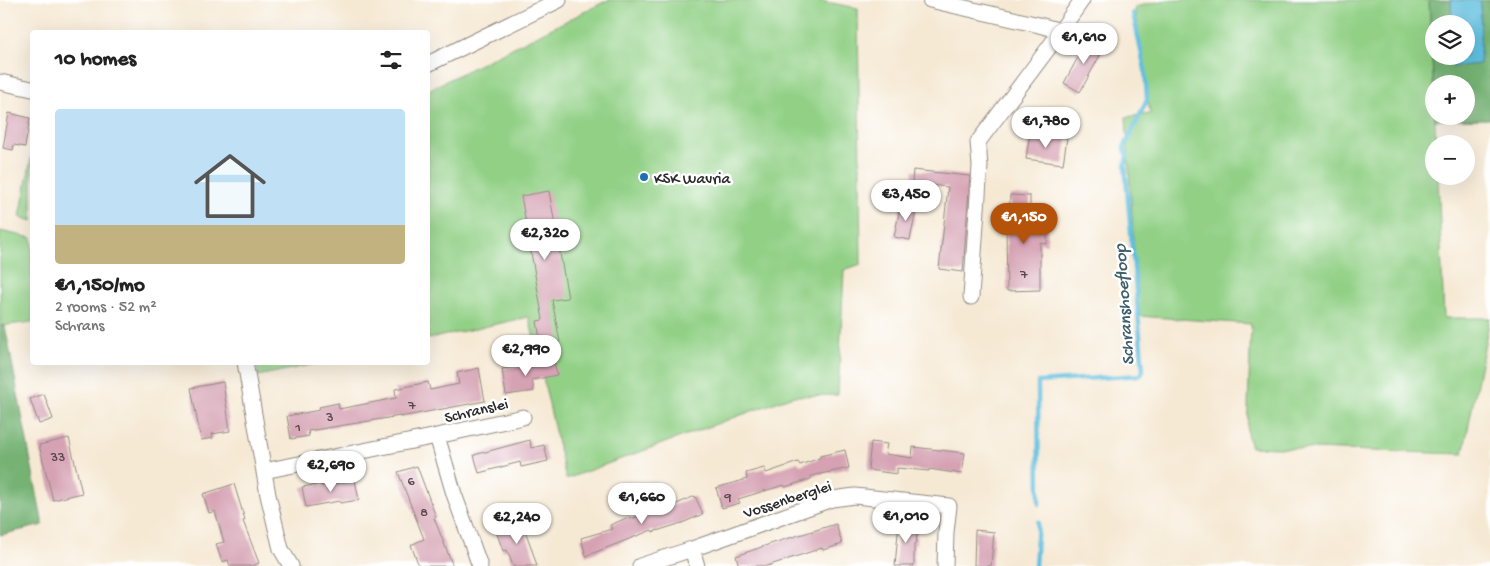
<!DOCTYPE html>
<html lang="en">
<head>
<meta charset="utf-8">
<style>
	body { margin:0; font-family:"Gochi Hand",sans-serif; background:#f2f2f2; color:#222; height:100vh; display:flex; flex-direction:column; font-size:19px; white-space:nowrap }
	* { box-sizing:border-box; margin:0 }
	p { font-size:16px; color:#767676 }
	.icon { flex:none; width:28px; height:28px; fill:none; stroke:currentColor; stroke-width:2; stroke-linecap:round; stroke-linejoin:round }
	.map { position:relative; flex:1; overflow:hidden }
	.drawer { position:absolute; left:30px; top:30px; width:400px; height:335px; display:flex; flex-direction:column; background:#fff; border-radius:5px; box-shadow:0 5px 20px #0002 }
	.drawer>* { flex:none }
	.controls { position:absolute; left:1425px; top:15px; display:grid; gap:10px }
	.controls a { display:grid; place-items:center; width:50px; height:50px; border-radius:50%; background:#fff; box-shadow:0 5px 20px #0002; font-size:25px }
	.price { position:absolute; translate:-50% -42px; padding:0 11px; border-radius:18px; background:#fff; color:#222; font-size:16px; line-height:32px; filter:drop-shadow(0 1px 2px #0008) }
	.price::after { content:''; position:absolute; left:50%; top:30px; width:15px; height:11px; margin-left:-8px; background:inherit; clip-path:polygon(0 0,100% 0,50% 100%) }
	.price.on { background:#b45309; color:#fff }
	ul { padding:0; list-style:none }
	li { display:grid; align-content:center; gap:10px; height:265px; padding:0 25px }
	li+li { border-top:1px solid #e0e0e0 }
	li span { display:grid; place-items:center; height:155px; border-radius:5px; color:#555 }
	li>.icon { margin-inline-start:auto }
	span .icon { width:90px; height:90px; fill:#fffc; stroke-width:1 }
	li b { font-size:21px }
	h2 { display:flex; justify-content:space-between; align-items:center; height:60px; padding:0 25px; font-size:21px }
	.map>svg:first-child { display:block }
</style>
</head>
<body>
<div class="map">
<svg width="1490" height="566" viewBox="0 0 1490 566">
	<rect width="100%" height="100%" fill="#fff"/>
	<filter id="ink" filterUnits="userSpaceOnUse"><feTurbulence type="fractalNoise" baseFrequency=".02" numOctaves="2"/><feDisplacementMap in="SourceGraphic" scale="10" xChannelSelector="R" yChannelSelector="G"/><feConvolveMatrix kernelMatrix="1 2 1 2 8 2 1 2 1" color-interpolation-filters="sRGB"/></filter>
	<filter id="wash" filterUnits="userSpaceOnUse"><feTurbulence type="fractalNoise" baseFrequency=".0096" numOctaves="4" result="noise"/><feDisplacementMap in="SourceGraphic" scale="20" xChannelSelector="R" yChannelSelector="G"/><feGaussianBlur stdDeviation="1.12" result="paint"/><feColorMatrix in="noise" values="0 0 0 0 0 0 0 0 0 0 0 0 0 0 0 0 0 1.4 0 .05"/><feComposite in="paint" operator="in"/></filter>
	<g filter="url(#wash)">
		<rect width="100%" height="100%" fill="#f6e9d4"/>
		<path fill="#92d086" stroke="#5e7e58" d="M608,0H815L858,8L861,264L844,270L838,395L793,396L566,479L529,317L428,339V90Z
			M1166,0H1429L1436,144H1434V176H1438L1444,318H1490L1463,454L1251,447L1247,434L1251,324L1138,316L1126,117L1150,114L1135,7Z
			M32,153V221L20,217Z
			M0,231L32,238V322L0,326Z
			M257,362H320V363L258,376Z"/>
		<path fill="#75b273" stroke="#506e4f" fill-rule="evenodd" d="M1429,0H1490V119L1435,120V116H1466V84H1434V93ZM1434,24H1466V56H1434Z
			M0,326H5L43,525L0,535Z"/>
		<path fill="#61bfdf" stroke="#467585" d="M1451,0H1481L1480,64L1452,67V56H1466V24H1452Z"/>
		<g fill="none" stroke-linecap="round" stroke-linejoin="round">
			<path stroke="#61bfdf" stroke-width="4.5" d="M1039,504L1038,382L1141,375L1143,370L1125,166L1127,156L1124,148L1147,100L1145,70L1133,13
				M1035,566L1038,522"/>
		</g>
		<g id="blocks">
			<path fill="#d5a1b3" d="M1088,39L1104,48L1080,92L1064,83Z
				M9,113L30,118L25,147L14,145L13,150L3,148Z
				M1030,133L1067,138L1063,164L1026,159Z
				M913,170L970,176L963,272L939,269L948,187L912,183Z
				M549,191L568,298L552,300L560,342L541,345L537,321L543,320L521,196Z
				M1010,195L1030,196V213H1048L1047,244L1040,243V290L1007,291L1006,225H1009Z
				M901,203L917,206L910,240L894,237Z
				M554,361L557,375L532,380L534,391L506,395L502,369Z
				M479,368L485,401L400,417V416L308,431L309,436L291,439L287,416L320,410L319,407L338,403L339,409L396,398L395,389L428,382L430,390L459,384L457,373Z
				M223,382L230,431L212,434L213,438L201,440L191,388Z
				M44,394L53,419L39,424L30,399Z
				M69,438L82,493L53,500L39,445Z
				M530,440L531,448L544,445L548,461L521,467L520,462L479,473L474,455Z
				M871,442L887,444L885,454L912,458L913,447L965,453L962,474L929,469V471L897,468V474L868,470Z
				M845,450L849,468L811,476V479L785,487L784,485L738,499L740,503L722,508L716,488L747,479L746,473L764,468L766,473L798,462L800,465L820,458V456Z
				M417,466L436,517L434,518L453,566H419L411,545L424,539L398,472Z
				M355,480L359,500L340,503L339,501L306,507L302,487L321,484V486Z
				M234,484L245,520L243,521L259,563L252,566H230L228,560L222,562L216,544L224,542L215,511L209,513L203,494Z
				M695,496L703,514L682,523L653,532L652,530L586,556L581,538L612,529L610,525L629,517L630,519L672,506Z
				M522,522L531,547L537,566H513L507,550L503,551L496,531Z
				M899,522L918,524L916,544H914V566H895Z
				M836,524L842,544L823,550L822,548L767,566H739L736,556L773,543Z
				M975,530L994,532L991,566H974Z"/>
		</g>
	</g>
	<g filter="url(#ink)">
		<use href="#blocks" fill-opacity="0" stroke="#908a80" stroke-width="1"/>
		<g fill="none" stroke-linecap="round" stroke-linejoin="round">
			<g stroke="#908a80" stroke-width="17">
				<path id="minor" d="M930,0L1039,25L1061,31
					M428,64L559,0
					M0,82L32,89
					M971,297L980,166L978,142L1050,46L1082,0
					M245,362L268,495L281,549L291,566
					M437,436L523,417
					M264,471L437,436L454,494L480,566
					M692,549L697,566
					M640,566L692,549L832,499L855,496L949,506L946,532L945,566"/>
			</g>
			<use href="#minor" stroke="#fff" stroke-width="15"/>
		</g>
	</g>
	<circle fill="#1f6fb2" stroke="#fff" stroke-width="2" cx="644" cy="177" r="5"/>
	<g text-anchor="middle" stroke-width="5" stroke-linejoin="round" paint-order="stroke">
		<g font-size="14" fill="#56484d">
			<text x="1024" y="278">7</text>
			<text x="412" y="409">7</text>
			<text x="330" y="421">3</text>
			<text x="298" y="431">1</text>
			<text x="58" y="461">33</text>
			<text x="411" y="485">6</text>
			<text x="728" y="501">9</text>
			<text x="424" y="516">8</text>
		</g>
		<g font-size="16" fill="#2b2b2b" stroke="#fff" text-anchor="start">
			<text x="654" y="183">KSK Wavria</text>
		</g>
		<g font-size="16" fill="#2b2b2b" stroke="#fff">
			<text transform="translate(476 409) rotate(-13)" y="6">Schranslei</text>
			<text transform="translate(787 498) rotate(-18)" y="6">Vossenberglei</text>
		</g>
		<g font-size="18" font-style="italic" fill="#3e5f6a" stroke="#fff">
			<text transform="translate(1123 305) rotate(-94)" y="6">Schranshoefloop</text>
		</g>
	</g>
</svg>
<div class="controls">
<a><svg class="icon" aria-label="layers" viewBox="0 0 24 24"><path d="M12 4l9 5-9 5-9-5zM3 14l9 5 9-5"/></svg></a>
<a>+</a>
<a>−</a>
</div>
<b class="price" style="left:1084px;top:65px">€1,610</b>
<b class="price" style="left:1046px;top:149px">€1,780</b>
<b class="price" style="left:906px;top:222px">€3,450</b>
<b class="price on" style="left:1024px;top:245px">€1,150</b>
<b class="price" style="left:545px;top:261px">€2,320</b>
<b class="price" style="left:526px;top:377px">€2,990</b>
<b class="price" style="left:331px;top:493px">€2,690</b>
<b class="price" style="left:642px;top:525px">€1,660</b>
<b class="price" style="left:906px;top:544px">€1,010</b>
<b class="price" style="left:517px;top:545px">€2,240</b>
<section class="drawer">
<h2>10 homes<svg class="icon" aria-label="filters" viewBox="0 0 24 24"><path d="M4 7h16M4 17h16"/><circle cx="9" cy="7" r="2"/><circle cx="15" cy="17" r="2"/></svg></h2>
<ul>
<li><span style="background:linear-gradient(#bfe0f5 75%,#c2b280 0)"><svg class="icon" aria-label="home" viewBox="0 0 24 24"><path d="M3 11l9-7 9 7M6 9v11h12V9"/></svg></span><div><b>€1,150/mo</b><p>2 rooms · 52 m²</p><p>Schrans</p></div></li>
</ul>
</section>
</div>
</body>
</html>
